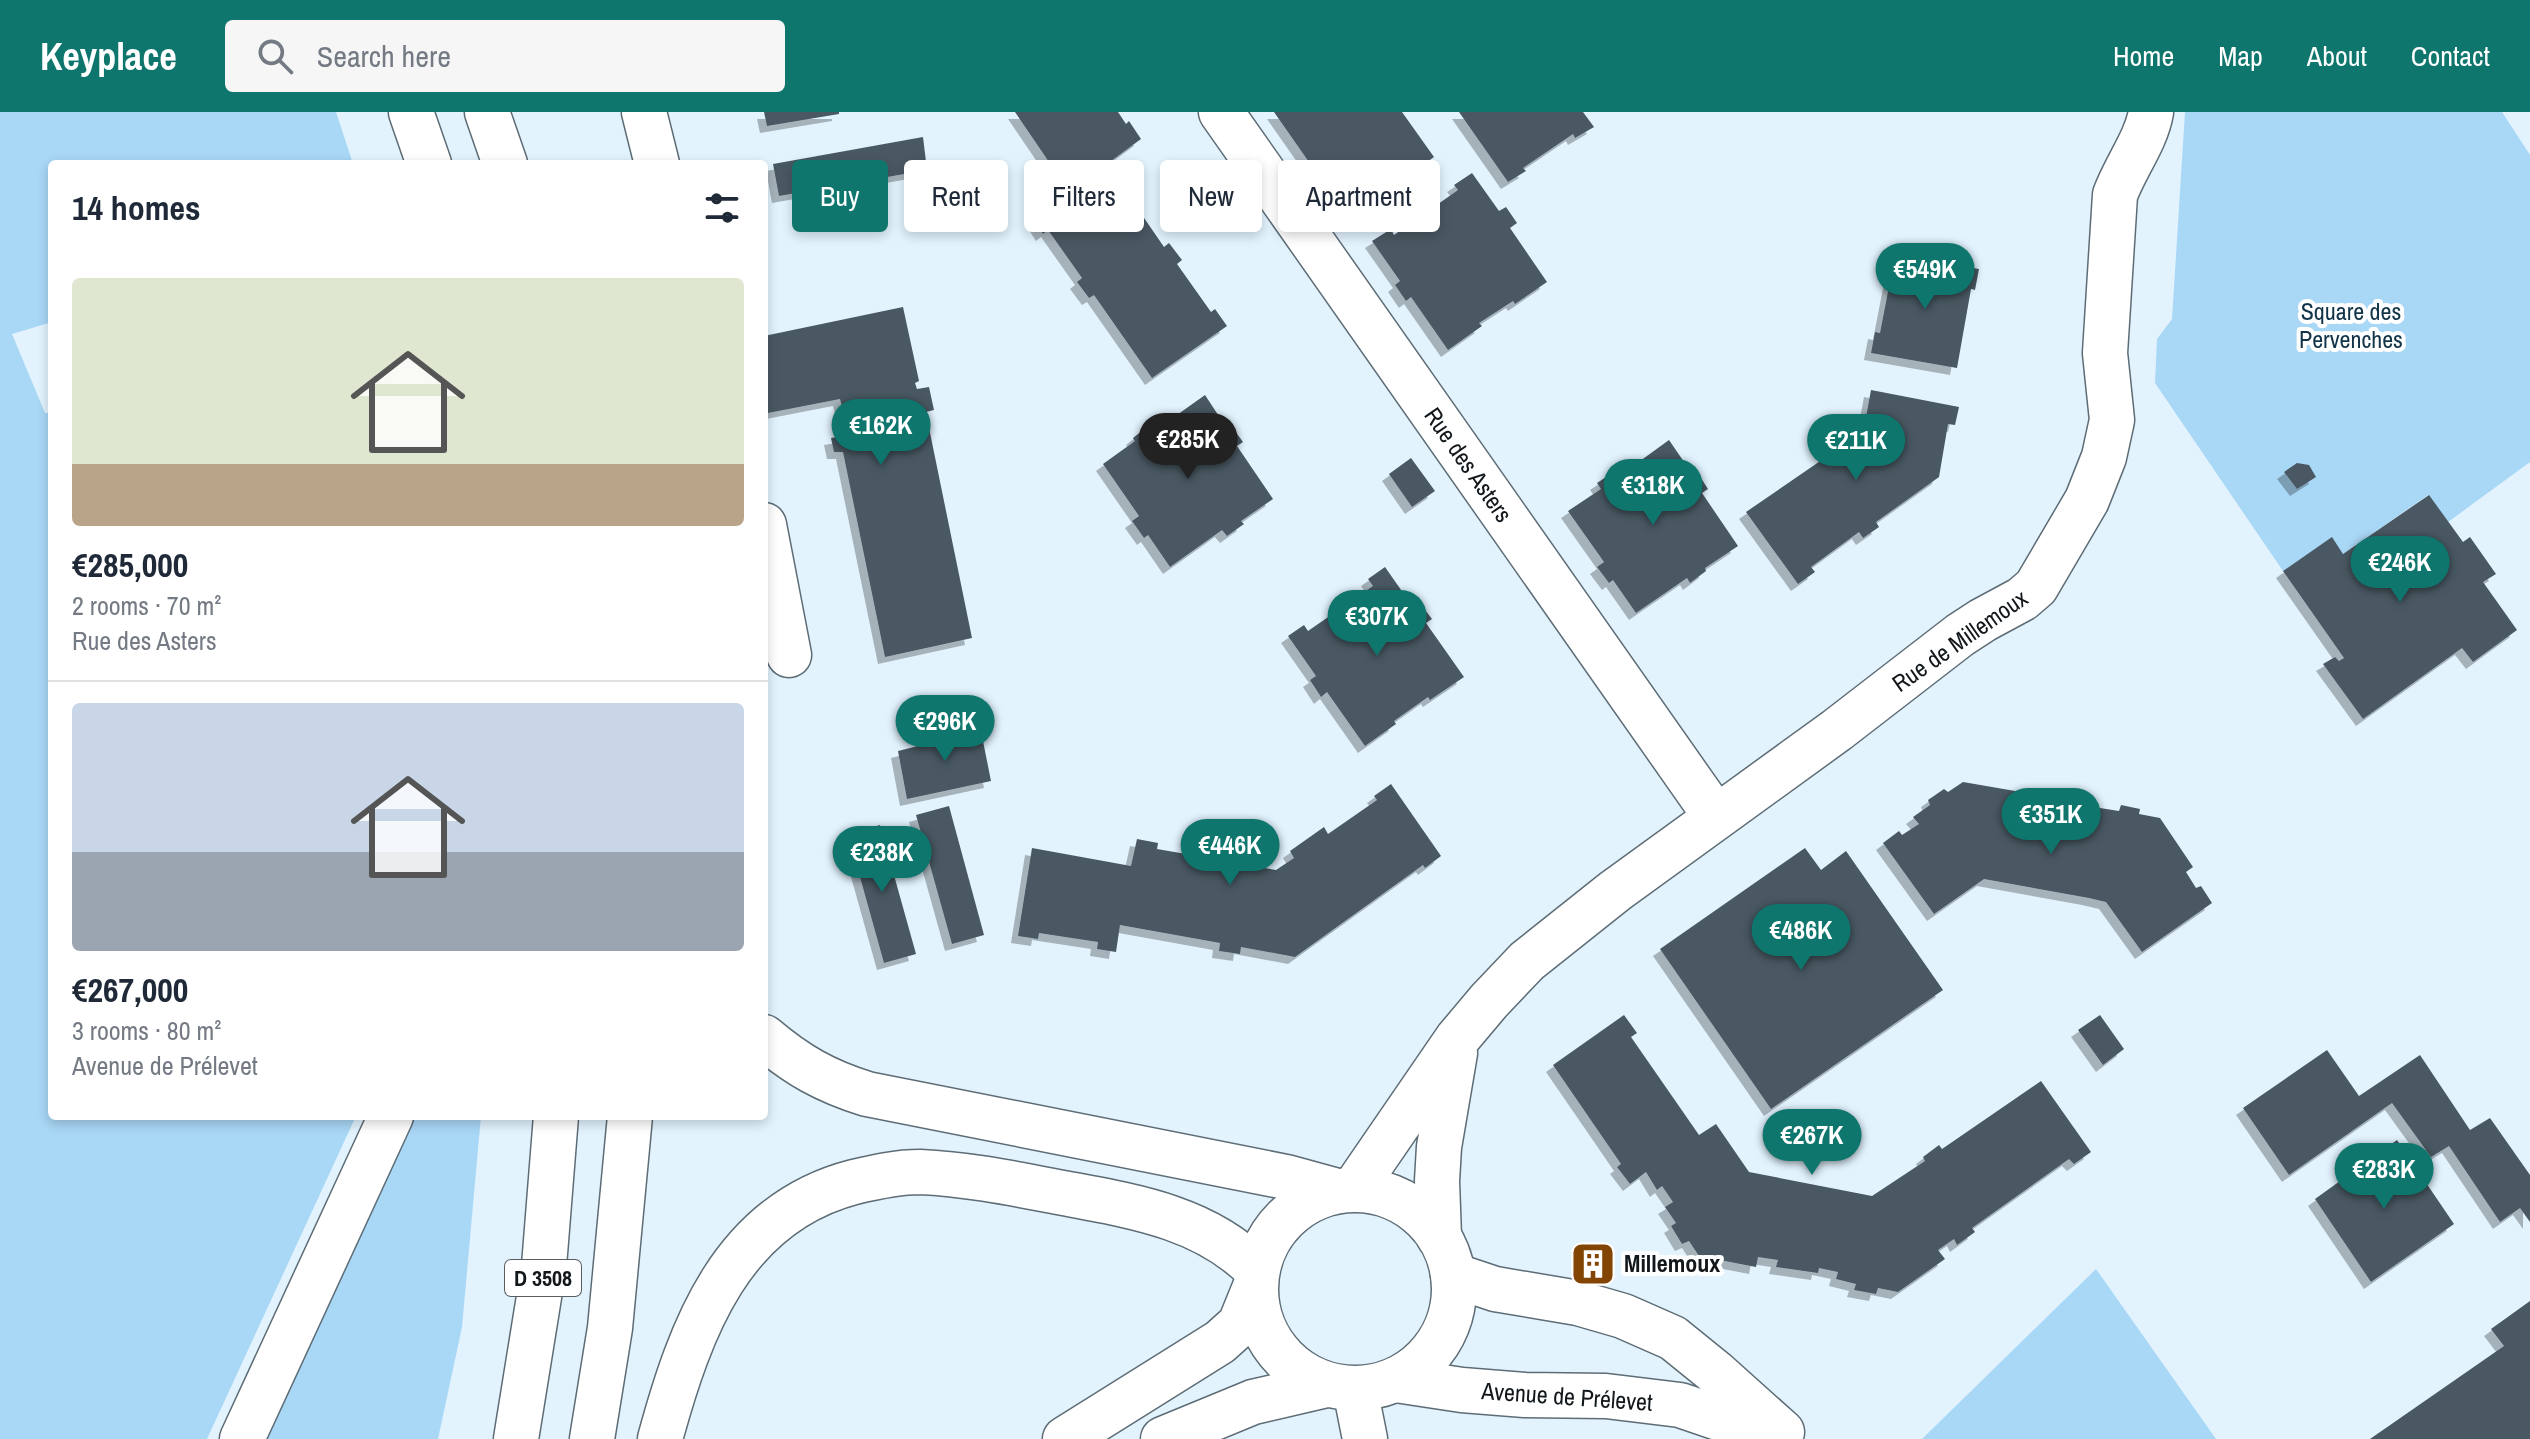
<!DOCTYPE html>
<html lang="en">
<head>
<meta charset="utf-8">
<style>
	body { margin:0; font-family:"Archivo Narrow",sans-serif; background:#f6f6f7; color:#1f2937; height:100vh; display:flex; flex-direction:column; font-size:30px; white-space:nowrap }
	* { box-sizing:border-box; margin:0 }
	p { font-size:26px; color:#747a83 }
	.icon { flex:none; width:44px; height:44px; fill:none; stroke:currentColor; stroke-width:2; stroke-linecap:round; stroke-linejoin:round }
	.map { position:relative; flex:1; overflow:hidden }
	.panel { position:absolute; left:48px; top:48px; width:720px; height:960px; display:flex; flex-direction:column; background:#fff; border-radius:8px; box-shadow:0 4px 12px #0003 }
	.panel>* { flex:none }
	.hud { position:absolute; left:792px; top:48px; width:760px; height:72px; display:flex; gap:16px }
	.price { position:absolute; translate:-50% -68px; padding:0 18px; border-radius:28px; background:#0f766e; color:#fff; font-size:26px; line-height:52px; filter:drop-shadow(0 2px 4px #0008) }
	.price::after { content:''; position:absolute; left:50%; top:48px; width:24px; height:18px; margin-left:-12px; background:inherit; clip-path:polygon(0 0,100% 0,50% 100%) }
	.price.active { background:#222; color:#fff }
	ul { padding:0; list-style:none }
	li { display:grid; align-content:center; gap:16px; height:424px; padding:0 24px }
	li+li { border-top:2px solid #e0e1e3 }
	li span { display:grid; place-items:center; height:248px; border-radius:8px; color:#555 }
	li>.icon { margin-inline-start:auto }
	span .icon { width:144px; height:144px; fill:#fffc; stroke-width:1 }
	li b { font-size:34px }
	h2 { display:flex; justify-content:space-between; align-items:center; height:96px; padding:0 24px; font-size:34px }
	.pill { padding:0 28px; border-radius:8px; background:#fff; box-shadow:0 4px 12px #0003; font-size:28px; line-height:72px }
	.pill.active { background:#0f766e; color:#fff }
	header { display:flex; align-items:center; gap:48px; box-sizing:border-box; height:112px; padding:0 40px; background:#0f766e; color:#fff }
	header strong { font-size:38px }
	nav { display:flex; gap:44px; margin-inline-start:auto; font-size:28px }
	.search { width:560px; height:72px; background:#f6f6f7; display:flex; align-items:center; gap:20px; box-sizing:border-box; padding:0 28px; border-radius:8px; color:#747a83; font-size:30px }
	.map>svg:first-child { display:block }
</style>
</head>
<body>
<header>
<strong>Keyplace</strong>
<div class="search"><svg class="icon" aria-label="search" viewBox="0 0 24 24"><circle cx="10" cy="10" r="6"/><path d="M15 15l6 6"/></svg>Search here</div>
<nav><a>Home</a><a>Map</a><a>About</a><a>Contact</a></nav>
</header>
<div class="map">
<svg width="2530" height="1327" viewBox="0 0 2530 1327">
	<defs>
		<filter id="shadow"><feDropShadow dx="-7" dy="7" stdDeviation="0" flood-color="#0004"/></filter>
	</defs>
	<rect width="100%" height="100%" fill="#e2f3fe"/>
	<path fill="#a9d7f6" d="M0,0H336L353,52H52V210L12,222L45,301H52V1004H356L207,1327H0Z
		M2185,0H2502L2530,43V350L2448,410L2428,383L2343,442L2332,426L2283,459L2155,271L2157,227L2172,207Z
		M413,1004H481L462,1215L438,1327H267Z
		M2096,1157L2216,1327H1922Z"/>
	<path fill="#4a5862" filter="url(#shadow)" d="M764,0H839V2L767,14Z
		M1015,0H1118L1126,12L1129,9L1141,27L1107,52L1164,135L1169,131L1182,148L1177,152L1211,200L1215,197L1227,214L1152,266L1094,183L1089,186L1077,170L1082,166L1048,118L1043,122L1032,105L1068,78Z
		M1274,0H1402L1434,45L1348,106Z
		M1459,0H1583L1594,15L1575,26L1573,22L1523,56L1526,59L1508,70Z
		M923,25L927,58L779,84L773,52Z
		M1472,61L1499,99L1506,95L1517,111L1510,116L1547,170L1515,192L1513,189L1479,211L1482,214L1448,238L1411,185L1406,189L1395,173L1400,169L1372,129L1391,117L1394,123L1458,78L1454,73Z
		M1891,142L1979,157L1975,178L1971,177L1957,256L1871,241L1875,220L1880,221L1891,164L1887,163Z
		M903,195L919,269L915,271L917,277L929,275L934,298L922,301L923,307L927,306L972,526L885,545L843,340H834L831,326L849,323L840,287L768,301L764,284V224Z
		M1871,278L1959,295L1955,313L1948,312L1939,365L1876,410L1879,415L1863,426L1859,420L1811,455L1815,460L1798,472L1746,400L1829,343L1826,338L1842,326L1847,332L1863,321Z
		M1205,283L1228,318L1232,315L1243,330L1237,334L1273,387L1241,409L1244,412L1227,424L1222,418L1170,455L1148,423L1144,426L1132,409L1139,404L1103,352L1135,329L1133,326L1148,314L1153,320Z
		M1669,328L1693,363L1697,360L1708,377L1702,381L1738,434L1705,456L1706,459L1690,471L1687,466L1636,501L1613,468L1609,471L1597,455L1604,450L1568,399L1601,377L1597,371L1615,359L1618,365Z
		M1411,346L1435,379L1412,395L1389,362Z
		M2297,351L2309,353L2316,365L2297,377L2284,360Z
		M2429,383L2463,430L2470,425L2496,462L2483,470L2517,518L2473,550L2462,536L2363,607L2323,552L2335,545L2339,549L2344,546L2283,459L2332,425L2343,442Z
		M1385,455L1413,495L1419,490L1432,507L1426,511L1464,565L1430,588L1428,585L1394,609L1396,612L1365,634L1327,580L1321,585L1310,568L1316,564L1288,524L1304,513L1308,519L1373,474L1368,467Z
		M980,614L991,669L907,687L898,639L930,631L929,624Z
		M1963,670L2021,680L2019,690L2038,694L2040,688L2080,694L2079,701L2099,704L2100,696L2119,699L2121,693L2140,697L2139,702L2160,706L2193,755L2186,760L2196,776L2201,774L2212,791L2142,840L2106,790L2089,786L1984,767L1934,802L1883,731L1899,719L1902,723L1919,712L1913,705L1930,693L1928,688L1944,677L1948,680Z
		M1391,672L1441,744L1425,756L1423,753L1295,845L1241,835L1240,842L1219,839L1220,831L1120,813L1116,840L1097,837L1098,830L1039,821L1038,827L1018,824L1032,736L1131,754L1137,727L1158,731L1157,737L1215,747L1216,740L1237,744L1236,751L1276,758L1294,746L1290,739L1324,715L1328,722L1377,688L1374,684Z
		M949,694L984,823L952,832L916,703Z
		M880,713L916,842L884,851L848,722Z
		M1805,736L1821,758L1846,739L1943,878L1771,997L1660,837Z
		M1624,903L1637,921L1631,925L1699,1023L1716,1012L1749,1060L1872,1084L1925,1049L1923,1045L1939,1033L1942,1037L2041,969L2091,1040L2074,1052L2069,1047L1972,1116L1975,1120L1957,1133L1954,1127L1938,1138L1945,1147L1898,1180L1878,1176L1876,1182L1854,1178L1856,1172L1836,1167L1838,1160L1819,1156L1818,1161L1776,1155L1778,1148L1758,1145L1756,1155L1699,1144L1689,1129L1682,1132L1671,1114L1676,1111L1665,1095L1673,1090L1662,1074L1657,1078L1646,1060L1630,1072L1617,1055L1621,1052L1553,953Z
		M2100,903L2124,937L2103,953L2078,918Z
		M2327,938L2359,984L2420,943L2470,1018L2490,1006L2530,1063V1110L2520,1096L2500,1110L2449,1034L2431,1045L2392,991L2289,1063L2243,996Z
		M2397,1028L2454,1112L2371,1170L2315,1087Z
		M1582,1143L1607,1151L1604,1160L1579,1153Z
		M2530,1189V1327H2370L2504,1234L2491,1217Z"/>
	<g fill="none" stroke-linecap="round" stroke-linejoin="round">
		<g stroke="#5d6c75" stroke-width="47">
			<path id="street" d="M644,0L657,52
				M1221,0L1716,705
				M764,413L789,543
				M1354,1077L1457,927L1489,889L1527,849L1615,779L1837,618L1960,523L1983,508L2022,487L2036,475L2087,388L2104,345L2112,308L2105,241L2115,83C2125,55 2146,29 2151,0
				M1439,1125L1437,1069L1439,1035L1455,941
				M1453,1163L1495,1177L1578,1191L1623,1204L1673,1226L1715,1260L1782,1320
				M1396,1268L1462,1278L1525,1283L1606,1284L1680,1293L1780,1327
				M1355,1277L1365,1327"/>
		</g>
		<g stroke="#5d6c75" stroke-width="47">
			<path id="secondary" d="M1256 1177a99 99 0 1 1 198 0a99 99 0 1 1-198 0Z
				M1065,1327L1220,1230L1240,1212L1255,1175
				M1163,1327L1253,1290L1326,1273"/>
		</g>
		<g stroke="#5d6c75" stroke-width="47">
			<path id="highway" d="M411,0L429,52
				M487,0L505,52
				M764,925C797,953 825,969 867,982L1286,1065L1337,1079
				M242,1327L391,1004
				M516,1327L544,1154L556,1004
				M592,1327L610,1216L630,1004
				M660,1327C690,1217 731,1102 854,1070C875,1065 897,1060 920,1060C968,1062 1016,1072 1063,1081C1133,1094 1205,1105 1257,1158"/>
		</g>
		<use href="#street" stroke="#fff" stroke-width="44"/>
		<use href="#secondary" stroke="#fff" stroke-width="44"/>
		<use href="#highway" stroke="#fff" stroke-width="44"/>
	</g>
	<defs>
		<g id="building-square" transform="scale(2.3)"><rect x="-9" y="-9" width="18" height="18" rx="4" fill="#834504" stroke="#fff"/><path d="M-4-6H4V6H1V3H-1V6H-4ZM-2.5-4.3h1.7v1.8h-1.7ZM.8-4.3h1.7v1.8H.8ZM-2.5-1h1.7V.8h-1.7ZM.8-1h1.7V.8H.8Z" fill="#fff"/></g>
	</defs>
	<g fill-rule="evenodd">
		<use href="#building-square" x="1593" y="1152"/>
	</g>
	<g text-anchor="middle" stroke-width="8" stroke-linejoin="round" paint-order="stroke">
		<rect fill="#fff" stroke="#585d5f" stroke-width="2" x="505" y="1148" width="76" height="36" rx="6"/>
		<g font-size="22" font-weight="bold" fill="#11171b">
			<text x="543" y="1174">D 3508</text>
		</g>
		<g font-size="24" fill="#113449" stroke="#fff">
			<text x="2351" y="208">Square des<tspan x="2351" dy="28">Pervenches</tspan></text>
		</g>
		<g font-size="24" fill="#11171b" stroke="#fff">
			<text transform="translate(1468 353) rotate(55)" y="8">Rue des Asters</text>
			<text transform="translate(1960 529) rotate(-35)" y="8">Rue de Millemoux</text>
			<text transform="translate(1567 1285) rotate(4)" y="8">Avenue de Prélevet</text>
		</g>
		<g font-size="24" font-weight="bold" fill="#11171b" stroke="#fff" text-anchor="start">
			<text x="1624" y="1160">Millemoux</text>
		</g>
	</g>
</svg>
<b class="price" style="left:1925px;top:199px">€549K</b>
<b class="price" style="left:881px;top:355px">€162K</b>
<b class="price active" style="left:1188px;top:369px">€285K</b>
<b class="price" style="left:1856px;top:370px">€211K</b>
<b class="price" style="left:1653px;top:415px">€318K</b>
<b class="price" style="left:2400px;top:492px">€246K</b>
<b class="price" style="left:1377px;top:546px">€307K</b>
<b class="price" style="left:945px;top:651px">€296K</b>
<b class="price" style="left:2051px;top:744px">€351K</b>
<b class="price" style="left:1230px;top:775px">€446K</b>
<b class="price" style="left:882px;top:782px">€238K</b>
<b class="price" style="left:1801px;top:860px">€486K</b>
<b class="price" style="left:1812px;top:1065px">€267K</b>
<b class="price" style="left:2384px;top:1099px">€283K</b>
<div class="hud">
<a class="pill active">Buy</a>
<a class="pill">Rent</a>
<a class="pill">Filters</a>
<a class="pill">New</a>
<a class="pill">Apartment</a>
</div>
<section class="panel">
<h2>14 homes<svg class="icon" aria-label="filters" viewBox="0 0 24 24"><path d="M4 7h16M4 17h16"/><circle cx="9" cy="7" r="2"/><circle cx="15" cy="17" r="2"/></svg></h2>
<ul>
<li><span style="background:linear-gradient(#dfe7d0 75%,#b9a48a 0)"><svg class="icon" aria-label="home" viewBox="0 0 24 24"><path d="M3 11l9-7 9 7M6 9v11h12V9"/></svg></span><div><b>€285,000</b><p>2 rooms · 70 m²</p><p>Rue des Asters</p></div></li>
<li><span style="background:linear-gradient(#c9d6e8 60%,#9aa5b1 0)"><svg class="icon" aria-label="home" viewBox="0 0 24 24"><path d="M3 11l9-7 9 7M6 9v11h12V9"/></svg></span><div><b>€267,000</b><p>3 rooms · 80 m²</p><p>Avenue de Prélevet</p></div></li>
</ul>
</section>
</div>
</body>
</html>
